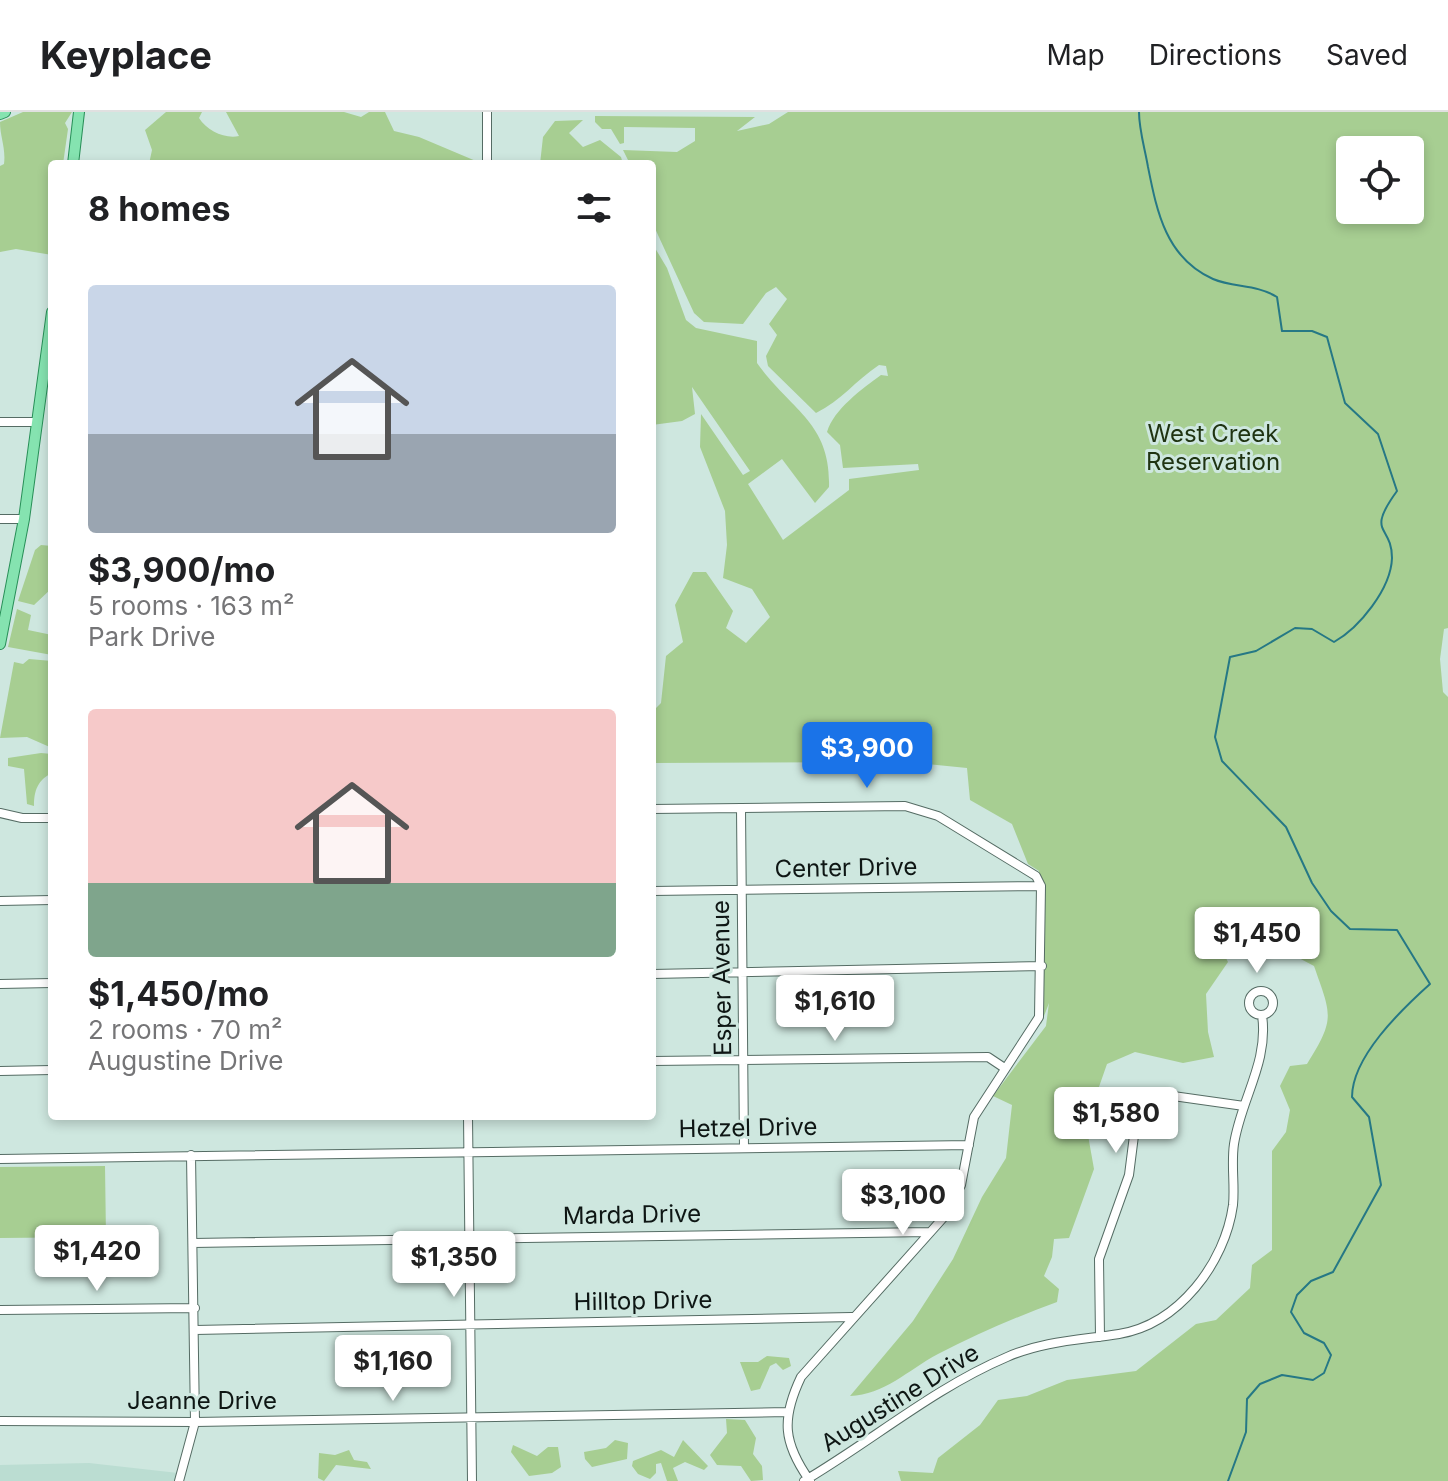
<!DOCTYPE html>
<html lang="en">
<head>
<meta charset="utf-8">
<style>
	body { margin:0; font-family:Inter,sans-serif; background:#f2f2f2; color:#202124; height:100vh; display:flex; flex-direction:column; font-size:30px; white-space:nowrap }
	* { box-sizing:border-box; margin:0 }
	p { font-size:26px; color:#757577 }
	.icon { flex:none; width:44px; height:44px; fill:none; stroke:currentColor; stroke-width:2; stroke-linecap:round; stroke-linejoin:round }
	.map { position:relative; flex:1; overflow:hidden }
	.sheet { position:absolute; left:48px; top:48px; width:608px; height:960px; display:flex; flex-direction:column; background:#fff; border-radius:8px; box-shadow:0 4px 12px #0003 }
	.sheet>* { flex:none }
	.controls { position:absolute; left:1336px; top:24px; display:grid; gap:16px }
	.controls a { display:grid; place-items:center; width:88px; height:88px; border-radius:8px; background:#fff; box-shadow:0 4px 12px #0003; font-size:40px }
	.price { position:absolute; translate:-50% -68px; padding:0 18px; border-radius:8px; background:#fff; color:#222; font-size:26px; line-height:52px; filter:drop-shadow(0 2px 4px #0008) }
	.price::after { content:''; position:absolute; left:50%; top:48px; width:24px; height:18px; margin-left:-12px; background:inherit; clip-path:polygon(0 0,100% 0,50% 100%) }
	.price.current { background:#1a73e8; color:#fff }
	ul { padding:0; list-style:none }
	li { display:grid; align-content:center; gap:16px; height:424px; padding:0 40px }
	li span { display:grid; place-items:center; height:248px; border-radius:8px; color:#555 }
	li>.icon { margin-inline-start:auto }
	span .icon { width:144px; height:144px; fill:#fffc; stroke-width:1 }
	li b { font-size:34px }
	h2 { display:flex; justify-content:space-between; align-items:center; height:96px; padding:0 40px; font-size:34px }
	header { display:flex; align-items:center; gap:48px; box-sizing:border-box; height:112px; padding:0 40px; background:#fff; border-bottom:2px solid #e0e0e0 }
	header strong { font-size:38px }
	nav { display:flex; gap:44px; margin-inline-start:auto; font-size:28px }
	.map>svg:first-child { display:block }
</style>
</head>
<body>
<header>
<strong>Keyplace</strong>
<nav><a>Map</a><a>Directions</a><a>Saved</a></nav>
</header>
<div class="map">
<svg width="1448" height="1369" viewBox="0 0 1448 1369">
	<rect width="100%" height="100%" fill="#cee7df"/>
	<path fill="#bbddd2" d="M89,1351L178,1361L175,1369H0V1353Z"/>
	<path fill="#a7ce92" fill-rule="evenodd" d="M23,0H72L65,11L68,17L63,52H52V143L16,137L0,140V54L4,52C6,36 0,25 0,10Z
		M166,0H202L199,6C207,19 225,27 239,24L226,0H344L361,5L369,0H385L394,19L419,25L483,52H149L152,38L145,18Z
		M788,0H1448V516L1444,517L1440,547L1443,580L1448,585V1369H901L898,1359L933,1361L938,1346L980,1313L998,1288L1027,1284L1067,1268L1136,1259L1196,1212L1216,1208L1250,1176L1252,1153L1272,1138V1039L1286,1020L1290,998L1280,974L1290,954L1307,952C1336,906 1331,903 1314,854L1280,836L1222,838L1228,850L1206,882L1208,920L1214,945L1183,951L1135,940L1107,952L1086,1012L1094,1057L1069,1126L1054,1127L1052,1145L1044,1164L1059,1177L1057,1190C1016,1205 977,1222 938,1242C908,1258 884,1283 850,1284L913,1209L953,1147L982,1085L1006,1046L1012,993L993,984L1046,914L1049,891L1041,912L1039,759L1028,752L1012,712L970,688L967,656L907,650L652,651V600L661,591L666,544L683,530L675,493L693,460H706L733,499L726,516L746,531L770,505L752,477L723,466L727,433L725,399L700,335L701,302L743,363L750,359L692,275L695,302L682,309L652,313V131L667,156L686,208L696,216L757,229V251C790,298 831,310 829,375L815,391L782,347L748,372L783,428L849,378V367L919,358L918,352L843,356L840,333L827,320C834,297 862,277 881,263L888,264L886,254L879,253C856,268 841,289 816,301L768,254L766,244L777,223L769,212L787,187L776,175L766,181L743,212L704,210L694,201L652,110V52H630L623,38L677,40L695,29V16L624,15V31L620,32L611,17H602L595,10V4L755,5L737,19L769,12ZM1350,38H1410V98H1350Z
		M583,8L569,21L583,35L600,28L621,45L623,52H540L543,25L555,9Z
		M41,433L52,434V476L34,493L18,489L35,438Z
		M17,497L31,503L28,518L52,523V543L8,535Z
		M29,547L52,549V636L27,625L0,626L14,550L23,552Z
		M41,641L52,642V661C38,668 34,678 34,694L27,692L24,657L8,654V646Z
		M105,1054L106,1125L0,1126V1055Z
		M767,1244L789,1246L791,1254L783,1258L776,1251L770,1254L760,1277L751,1279L740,1250H758Z
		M726,1307L745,1308L756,1326L753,1342L762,1354L763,1368L751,1369L741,1354L717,1353L710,1343L727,1321Z
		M615,1328L628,1331L627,1347L592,1355L585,1347L584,1340L606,1336Z
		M683,1328L708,1354L704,1358L685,1350L673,1356L678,1369H667L661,1351L656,1352V1361L650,1367L638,1362L632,1354L633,1349L661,1338L674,1345Z
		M513,1333L537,1344L548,1335H558L561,1355L552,1361L529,1364L511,1340Z
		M349,1338L354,1348L367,1350L371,1357L336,1353L324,1369L318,1366L319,1341L335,1343Z"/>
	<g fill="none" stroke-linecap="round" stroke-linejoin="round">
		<path stroke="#267885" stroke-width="2" d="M1139,0C1139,18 1145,37 1148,55C1157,100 1166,146 1213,167C1234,176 1256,172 1277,185L1282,219H1312L1327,225L1345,291L1378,322L1397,379C1365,423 1392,412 1392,446C1391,477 1359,516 1334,530L1312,517L1295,516L1256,539L1230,545L1215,625L1222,649L1286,715L1312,771L1331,799L1350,817L1397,818L1430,872C1401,898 1352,945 1352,985L1369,1005L1381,1073L1333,1160L1311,1169L1297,1183L1291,1200L1304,1221L1324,1231L1331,1243L1324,1261L1313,1268L1282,1263L1260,1272L1247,1287L1246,1320L1228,1369"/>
		<g stroke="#556c64" stroke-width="10">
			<path id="minor" d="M487,52V0
				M0,310H36
				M0,407H24
				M741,696L744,1036
				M652,697L905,694L938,704L1036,764L1041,774L1039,905L974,1005L961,1073L943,1106L801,1265C781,1307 783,1331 810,1369
				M0,701L22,706H52
				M652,779L1041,774
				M0,789L52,788
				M652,862L1042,854
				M0,872L52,871
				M1249 891a12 12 0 1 1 24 0a12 12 0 1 1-24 0Z
				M652,949L988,945L1003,955
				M0,959L52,958
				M468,1004L472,1369
				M0,1047L969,1033
				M193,1131L929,1120
				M0,1198L195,1196
				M195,1218L852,1205
				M1100,1225L1099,1147L1129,1063L1138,992L1146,985L1159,982L1244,994
				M0,1309L195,1310L787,1300
				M179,1369L195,1310L191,1043
				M804,1369C872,1329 934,1276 1007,1245C1043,1229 1081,1228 1119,1222C1179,1212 1225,1151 1233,1093C1235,1073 1231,1052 1234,1032C1241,987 1269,950 1262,903"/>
		</g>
		<g stroke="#278f57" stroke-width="12">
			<path id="major" d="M0,2L5,0
				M73,52L79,0
				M0,532L24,407L52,200"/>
		</g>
		<use href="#minor" stroke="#fff" stroke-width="8"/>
		<use href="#major" stroke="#85e3b0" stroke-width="10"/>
	</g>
	<g text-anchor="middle" stroke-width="6" stroke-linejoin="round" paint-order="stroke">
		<g font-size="24" fill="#1f3311" stroke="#cee7df">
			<text x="1213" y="330">West Creek<tspan x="1213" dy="28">Reservation</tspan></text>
		</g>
		<g font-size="24" fill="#0e1614" stroke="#cee7df">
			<text transform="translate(846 756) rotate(-1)" y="8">Center Drive</text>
			<text transform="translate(722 866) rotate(-91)" y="8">Esper Avenue</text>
			<text transform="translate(748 1016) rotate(-1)" y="8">Hetzel Drive</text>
			<text transform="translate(632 1103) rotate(-1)" y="8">Marda Drive</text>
			<text transform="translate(643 1189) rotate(-1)" y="8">Hilltop Drive</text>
			<text transform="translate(900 1286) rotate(-32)" y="8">Augustine Drive</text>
			<text x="202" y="1297">Jeanne Drive</text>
		</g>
	</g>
</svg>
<div class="controls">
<a><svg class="icon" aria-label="locate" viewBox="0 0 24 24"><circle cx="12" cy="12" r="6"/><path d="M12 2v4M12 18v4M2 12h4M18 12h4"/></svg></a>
</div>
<b class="price current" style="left:867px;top:678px">$3,900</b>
<b class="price" style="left:1257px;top:863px">$1,450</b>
<b class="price" style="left:835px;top:931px">$1,610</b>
<b class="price" style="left:1116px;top:1043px">$1,580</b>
<b class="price" style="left:903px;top:1125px">$3,100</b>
<b class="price" style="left:97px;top:1181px">$1,420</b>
<b class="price" style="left:454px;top:1187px">$1,350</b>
<b class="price" style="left:393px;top:1291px">$1,160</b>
<section class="sheet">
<h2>8 homes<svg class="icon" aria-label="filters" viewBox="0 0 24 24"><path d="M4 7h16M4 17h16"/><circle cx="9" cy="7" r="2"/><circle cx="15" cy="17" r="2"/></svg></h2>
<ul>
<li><span style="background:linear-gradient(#c9d6e8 60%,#9aa5b1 0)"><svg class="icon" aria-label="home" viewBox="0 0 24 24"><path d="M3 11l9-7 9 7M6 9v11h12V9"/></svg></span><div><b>$3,900/mo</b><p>5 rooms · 163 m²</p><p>Park Drive</p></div></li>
<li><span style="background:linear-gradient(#f6c9c9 70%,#7fa58c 0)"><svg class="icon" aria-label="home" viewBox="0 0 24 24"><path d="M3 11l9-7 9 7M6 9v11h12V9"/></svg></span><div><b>$1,450/mo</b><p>2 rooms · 70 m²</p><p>Augustine Drive</p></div></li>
</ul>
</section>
</div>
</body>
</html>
